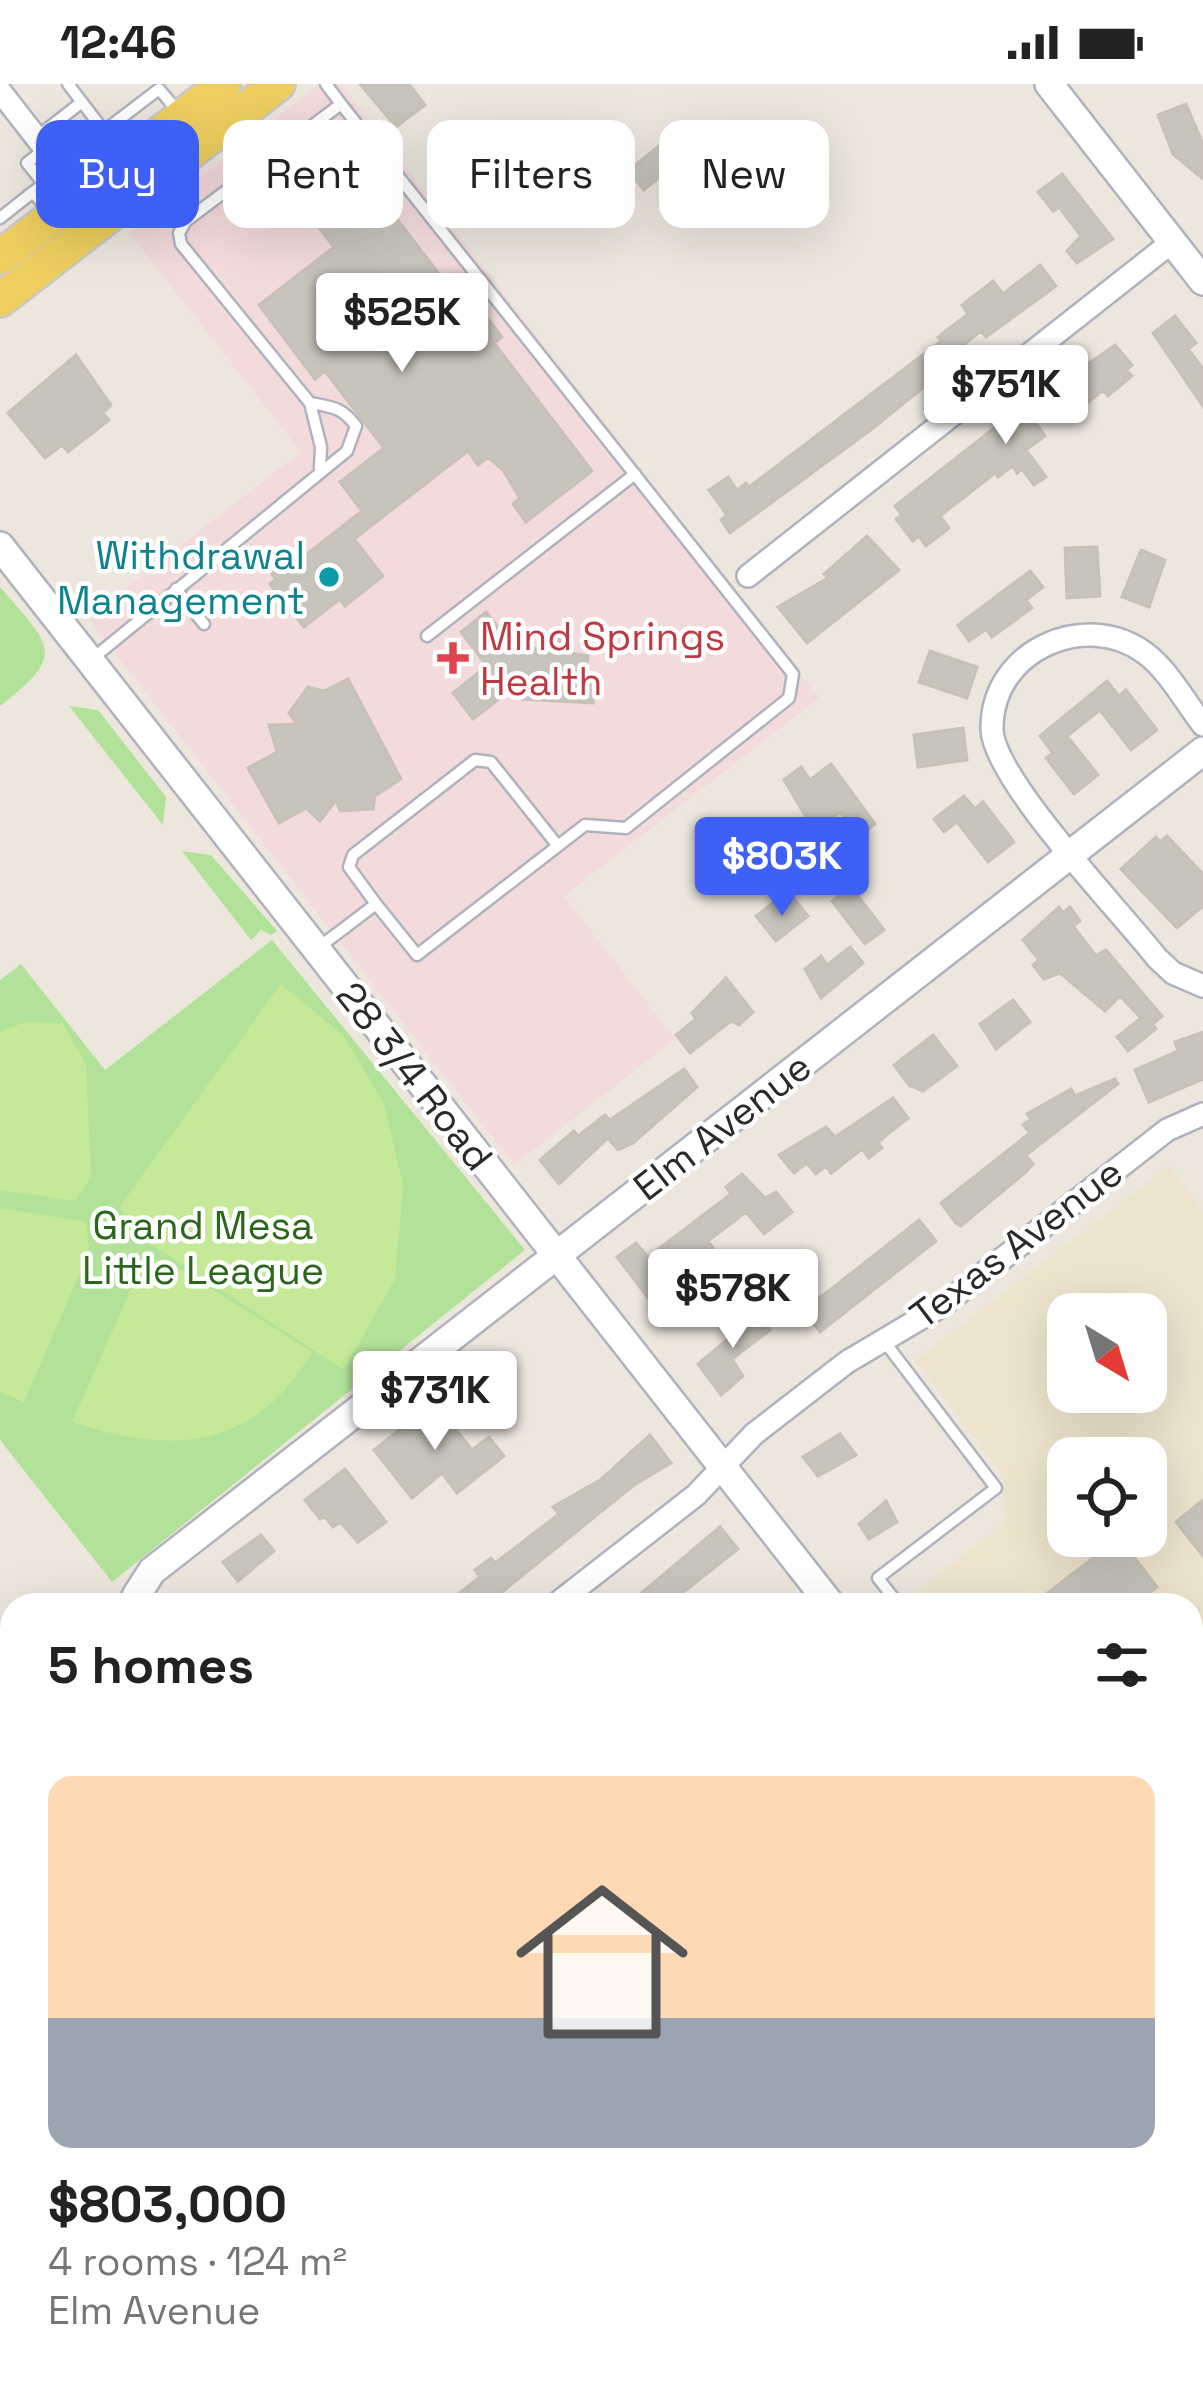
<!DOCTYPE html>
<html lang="en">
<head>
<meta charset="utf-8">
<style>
	body { margin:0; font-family:"Space Grotesk",sans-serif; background:#f2f2f2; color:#222; height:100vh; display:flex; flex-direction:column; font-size:45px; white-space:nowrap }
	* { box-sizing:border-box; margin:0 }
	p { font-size:39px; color:#767676 }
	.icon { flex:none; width:66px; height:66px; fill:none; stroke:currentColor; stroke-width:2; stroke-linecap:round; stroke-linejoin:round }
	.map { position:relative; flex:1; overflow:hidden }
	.side { position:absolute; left:0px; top:1509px; width:1203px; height:804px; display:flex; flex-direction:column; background:#fff; border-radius:36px 36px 0 0; box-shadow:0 12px 48px #0002 }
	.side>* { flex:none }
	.hud { position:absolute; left:36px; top:36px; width:1131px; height:108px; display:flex; gap:24px }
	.needle { width:78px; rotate:142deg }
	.tools { position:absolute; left:1047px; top:1209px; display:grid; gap:24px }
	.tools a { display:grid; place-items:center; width:120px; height:120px; border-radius:24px; background:#fff; box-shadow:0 12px 48px #0002; font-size:60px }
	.price { position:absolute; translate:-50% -102px; padding:0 27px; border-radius:12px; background:#fff; color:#222; font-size:39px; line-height:78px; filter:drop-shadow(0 3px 6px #0008) }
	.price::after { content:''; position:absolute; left:50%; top:72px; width:36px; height:27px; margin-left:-18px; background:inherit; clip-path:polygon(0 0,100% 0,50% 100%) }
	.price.active { background:#3f60f7; color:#fff }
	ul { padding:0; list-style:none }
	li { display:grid; align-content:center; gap:24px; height:636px; padding:0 48px }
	li span { display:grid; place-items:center; height:372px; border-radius:24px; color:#555 }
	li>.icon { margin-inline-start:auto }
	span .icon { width:216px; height:216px; fill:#fffc; stroke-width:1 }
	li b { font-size:51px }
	h2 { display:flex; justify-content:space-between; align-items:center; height:144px; padding:0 48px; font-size:51px }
	.tag { padding:0 42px; border-radius:24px; background:#fff; box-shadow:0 12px 48px #0002; font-size:42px; line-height:108px }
	.tag.active { background:#3f60f7; color:#fff }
	.status { display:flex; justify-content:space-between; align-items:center; height:84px; padding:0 60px; background:#fff; direction:ltr }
	.status svg { height:33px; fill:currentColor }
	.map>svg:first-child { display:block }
</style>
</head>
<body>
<div class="status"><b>12:46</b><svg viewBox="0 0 49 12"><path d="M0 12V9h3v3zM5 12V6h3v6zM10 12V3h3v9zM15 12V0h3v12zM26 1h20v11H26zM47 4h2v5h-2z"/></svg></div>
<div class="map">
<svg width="1203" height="2313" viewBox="0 0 1203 2313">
	<rect width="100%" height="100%" fill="#ece6dd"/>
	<path fill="#eee3cc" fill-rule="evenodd" d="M1169,1082L1203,1127V1712L1191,1721V1521H899L1005,1439L1000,1387L915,1277ZM1068,1230H1146V1308H1068ZM1068,1374H1146V1452H1068Z"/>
	<path fill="#f3dadb" d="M320,0H341L819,614L564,812L675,955L514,1081L88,534L301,368L129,148Z"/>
	<path fill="#b2e29a" d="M0,503C52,563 67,570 0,622Z
		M69,622L98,626L166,713L163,741Z
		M182,767L211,771L277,847L271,851L261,846L251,856Z
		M272,856L525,1166L112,1498L0,1356V896L21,880L105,986Z"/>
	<path fill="#c5e996" d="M281,900L344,952L384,1020L403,1101L395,1195L344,1286L132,1148L120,1122Z
		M26,938L63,939L86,981L91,1093L75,1117L0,1106V947Z
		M0,1124L86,1138L89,1168L24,1318L0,1308Z
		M164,1175L312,1268C254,1367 172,1371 72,1338L140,1185Z"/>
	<path fill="#c7c4bb" stroke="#c8c1b6" stroke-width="3" d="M360,0H409L425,21L396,43Z
		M1186,20L1203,60V95L1173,70L1158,31Z
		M344,58L348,63L354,59L386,101L376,108L447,200L456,193L502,253L494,259L592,387L526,438L513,420L520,414L503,386L488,373L478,381L468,367L354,455L383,492L345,522L340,515L304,543L270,500L276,495L272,490L293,473L297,478L362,427L340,398L384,364L325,287L315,295L259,221L334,163L290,107L296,103L293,98Z
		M660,61L676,80L644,106L628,87Z
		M1062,90L1113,155L1077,179L1067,167L1081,152L1059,123L1053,127L1038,108Z
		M1040,181L1056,202L986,253L981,247L952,270L957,276L872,345L730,449L721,436L727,431L709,406L728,393L737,406L746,399L749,403L941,257L938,253L968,230L962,221L993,197L1003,210Z
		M1175,232L1196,259L1188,265L1203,285V322L1153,249Z
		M1115,261L1132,281L1126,286L1132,292L1108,312L1103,306L1070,333L1060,321L1036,339L1045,352L1026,366L1046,393L1034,401L1022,385L1017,389L1012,382L998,393L995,389L940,432L949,444L926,462L919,452L913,457L896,435L902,431L895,422L1030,316L1033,319Z
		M76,271L111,321L103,329L109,336L68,368L62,361L45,374L8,329Z
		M867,452L899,486L807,559L778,523L828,494L824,490Z
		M1097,463L1100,512L1067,514L1065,464Z
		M1141,466L1165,476L1149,523L1122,513Z
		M1030,487L1043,503L1026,516L1032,524L992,553L986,545L969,557L958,541Z
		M486,528L513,562L537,565L538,559L550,561L551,551L572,553L570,569L588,572L585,595L596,597L593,619L522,615L525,595L473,635L453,609L487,582L461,548Z
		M930,567L977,583L967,614L919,598Z
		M348,595L401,695L375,712L373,725L340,727L336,716L320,737L306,724L279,739L248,684L277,668L269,641L297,640L289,629L308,603L324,607Z
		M1107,597L1119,612L1126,606L1157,646L1131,666L1100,626L1067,652L1098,691L1074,710L1046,674L1053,669L1040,652Z
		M963,644L967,676L918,683L914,651Z
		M831,680L875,740L859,752L840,728L815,748L784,696L801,683L810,696Z
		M964,712L975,725L983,718L1014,758L988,778L957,738L944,748L934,735Z
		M1167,752L1203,790V822L1177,844L1121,785L1156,753L1160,758Z
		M851,803L884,846L865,860L832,817Z
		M794,815L808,832L776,857L756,832L774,818L780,826Z
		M1059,823L1063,829L1070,823L1080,837L1073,842L1096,872L1106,866L1162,932L1153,940L1156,945L1128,967L1117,953L1141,934L1120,912L1105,927L1060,889L1044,895L1033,881L1039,876L1023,856Z
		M850,863L863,879L821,914L805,885L821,872L827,881Z
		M726,894L753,928L739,941L731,937L690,969L676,951L696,935L692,929Z
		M1013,916L1030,938L996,965L980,940Z
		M1203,948V995L1149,1018L1135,986L1178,967L1175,958Z
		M933,951L957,982L923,1007L909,1001L894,981Z
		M684,985L697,1003L633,1059L618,1066L608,1054L559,1100L540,1076L574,1047L578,1052L605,1031L610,1036Z
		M1115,995L1118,1000L1026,1071L1033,1080L1026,1088L961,1142L956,1139L941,1119L1030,1049L1023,1041L1031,1035L1027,1030L1071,1005L1075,1012Z
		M893,1014L908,1034L878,1058L882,1064L869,1074L862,1065L831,1089L826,1082L816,1090L807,1079L794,1089L779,1071L826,1043L835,1053Z
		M742,1090L765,1114L776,1108L792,1128L764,1150L746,1128L708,1157L713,1164L702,1172L698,1168L664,1195L677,1212L658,1227L617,1173L636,1159L648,1173L731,1110L726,1103Z
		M919,1136L936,1157L820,1248L803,1227Z
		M751,1222L770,1246L732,1275L743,1292L721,1311L698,1280L740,1245L733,1236Z
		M434,1318L472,1366L489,1353L504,1372L457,1409L442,1389L412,1414L374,1366Z
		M840,1350L856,1371L818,1392L803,1373Z
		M650,1351L671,1379L634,1401L486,1521H444L480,1493L475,1486L491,1474L495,1479L559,1430L553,1423L600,1396Z
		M345,1385L386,1438L358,1458L340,1438L333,1443L324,1432L320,1435L305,1416Z
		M1203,1416V1472L1176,1438Z
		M886,1417L897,1438L869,1455L859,1440Z
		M720,1443L738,1465L667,1521H645L638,1512Z
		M261,1451L274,1467L238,1497L223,1478Z
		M1119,1454L1157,1503L1135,1521H1032Z"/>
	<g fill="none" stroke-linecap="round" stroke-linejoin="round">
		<g stroke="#b0b3be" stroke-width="15">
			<path id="service" d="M68,0L104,47L159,5L180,30
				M37,53L82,18
				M33,108L44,100L27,79L45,65
				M0,134L33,108L50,129
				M310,319L181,160L179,149L186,137L341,20L326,0
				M176,505L204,540
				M427,552L635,390
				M92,575L347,367L356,342C342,323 332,323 310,319L321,363L320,384
				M376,820L349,783L353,771L475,676L491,678L558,762
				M318,864L376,820L417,871L585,741L626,744L789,614L793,590L341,20
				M884,1257L996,1404L878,1494L899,1521
				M1191,1691L1203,1681"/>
		</g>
		<g stroke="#b0b3be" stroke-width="26">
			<path id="minor" d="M0,7L81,111
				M748,492L1172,158
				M1203,641C1186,619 1168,586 1145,569C1086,525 991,566 992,645C993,695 1122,829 1157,874L1173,889L1203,902
				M555,1521L696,1411L754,1350L847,1278L943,1221L1167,1046L1203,1030
				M0,1951L12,1942
				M393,2301L402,2313
				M738,2301L747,2313"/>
		</g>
		<g stroke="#b0b3be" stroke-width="32">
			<path id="tertiary" d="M1049,0L1203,197
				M0,462L831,1521
				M136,1512L152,1487L1203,667
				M1191,1981L1203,1997"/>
		</g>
		<g stroke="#b0b3be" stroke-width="34">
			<path id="secondary" d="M1191,2097L1203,2087
				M0,2264L12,2279
				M29,2301L38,2313
				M911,2313L926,2301"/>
		</g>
		<g stroke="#c8c8c8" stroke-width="38">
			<path id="primary" d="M0,173L224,0
				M0,216L278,0"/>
		</g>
		<use href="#service" stroke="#fff" stroke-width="10"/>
		<use href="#minor" stroke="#fff" stroke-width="21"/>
		<use href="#tertiary" stroke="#fff" stroke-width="27"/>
		<use href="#secondary" stroke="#fff" stroke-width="30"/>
		<use href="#primary" stroke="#eece5f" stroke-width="33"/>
	</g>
	<circle fill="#0f9aa8" stroke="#fff" stroke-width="4.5" cx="329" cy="493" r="12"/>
	<path fill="#e0444e" stroke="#fff" stroke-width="4.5" d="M447 556h12v12h12v12h-12v12h-12v-12h-12v-12h12z"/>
	<g text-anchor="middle" stroke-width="9" stroke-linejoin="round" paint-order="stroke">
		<g font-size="39" fill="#0d838f" stroke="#fff" text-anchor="end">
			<text x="305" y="485">Withdrawal<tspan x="305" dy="45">Management</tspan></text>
		</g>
		<g font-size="39" fill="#be3a42" stroke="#fff" text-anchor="start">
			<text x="480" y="566">Mind Springs<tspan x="480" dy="45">Health</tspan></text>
		</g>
		<g font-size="39" fill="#2a2a2a" stroke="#fff">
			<text transform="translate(415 992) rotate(52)" y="14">28 3/4 Road</text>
			<text transform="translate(722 1042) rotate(-38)" y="14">Elm Avenue</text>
			<text transform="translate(1016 1159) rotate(-37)" y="14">Texas Avenue</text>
		</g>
		<g font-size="39" fill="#2a671b" stroke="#fff">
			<text x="203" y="1155">Grand Mesa<tspan x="203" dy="45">Little League</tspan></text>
		</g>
	</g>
</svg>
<div class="tools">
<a><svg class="needle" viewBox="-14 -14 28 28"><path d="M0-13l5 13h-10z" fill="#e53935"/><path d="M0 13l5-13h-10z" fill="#767676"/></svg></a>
<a><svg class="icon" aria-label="locate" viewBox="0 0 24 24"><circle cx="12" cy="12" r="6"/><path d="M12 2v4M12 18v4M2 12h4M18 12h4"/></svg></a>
</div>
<b class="price" style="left:402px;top:291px">$525K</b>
<b class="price" style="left:1006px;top:363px">$751K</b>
<b class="price active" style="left:782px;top:835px">$803K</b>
<b class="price" style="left:733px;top:1267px">$578K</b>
<b class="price" style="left:435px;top:1369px">$731K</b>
<div class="hud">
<a class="tag active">Buy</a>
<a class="tag">Rent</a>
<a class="tag">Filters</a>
<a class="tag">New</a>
</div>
<section class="side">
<h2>5 homes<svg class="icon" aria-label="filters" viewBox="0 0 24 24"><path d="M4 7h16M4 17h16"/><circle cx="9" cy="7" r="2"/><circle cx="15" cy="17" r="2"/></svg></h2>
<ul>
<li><span style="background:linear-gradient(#ffd9b3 65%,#9aa5b1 0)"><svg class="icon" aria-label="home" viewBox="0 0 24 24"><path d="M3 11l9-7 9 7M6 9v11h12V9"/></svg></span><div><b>$803,000</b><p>4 rooms · 124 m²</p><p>Elm Avenue</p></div></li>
</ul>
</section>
</div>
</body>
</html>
